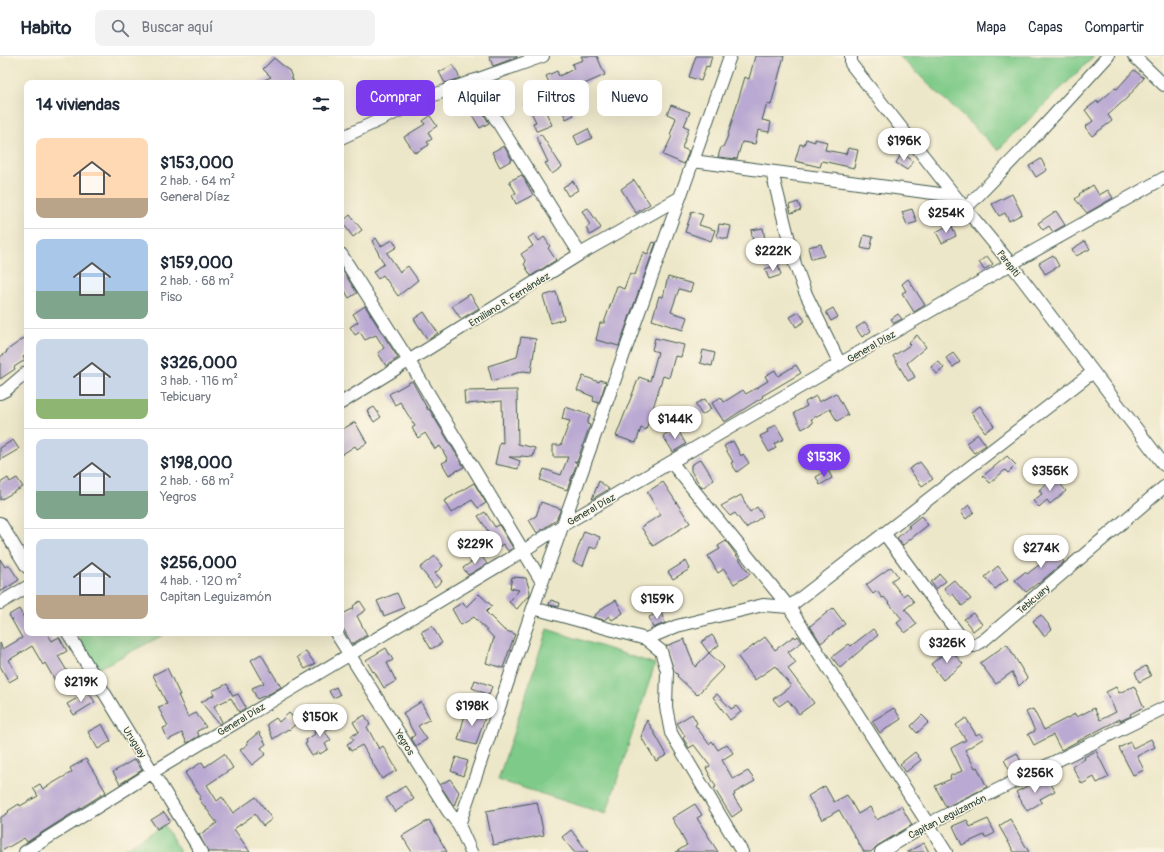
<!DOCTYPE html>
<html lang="es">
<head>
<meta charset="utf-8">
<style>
	body { margin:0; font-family:Pangolin,sans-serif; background:#f2f2f3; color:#1f2937; height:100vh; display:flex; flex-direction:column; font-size:15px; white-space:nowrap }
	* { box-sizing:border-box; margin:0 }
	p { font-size:13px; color:#747a83 }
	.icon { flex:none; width:22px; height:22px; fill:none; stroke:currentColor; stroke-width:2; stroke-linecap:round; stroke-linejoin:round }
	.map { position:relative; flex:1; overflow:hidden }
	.details { position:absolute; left:24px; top:24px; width:320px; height:556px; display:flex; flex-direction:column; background:#fff; border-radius:8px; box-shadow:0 4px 16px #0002 }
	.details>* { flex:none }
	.hud { position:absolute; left:356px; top:24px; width:380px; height:36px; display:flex; gap:8px }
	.price { position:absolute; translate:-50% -34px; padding:0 9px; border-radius:14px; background:#fff; color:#222; font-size:13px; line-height:26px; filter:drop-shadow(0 1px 2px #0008) }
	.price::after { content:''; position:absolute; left:50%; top:24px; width:12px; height:9px; margin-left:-6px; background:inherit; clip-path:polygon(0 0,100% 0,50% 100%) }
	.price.on { background:#7c3aed; color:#fff }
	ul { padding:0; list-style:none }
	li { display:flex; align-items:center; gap:12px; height:100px; padding:0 12px }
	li+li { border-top:1px solid #e0e1e3 }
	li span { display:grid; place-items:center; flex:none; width:112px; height:80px; border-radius:8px; color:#555 }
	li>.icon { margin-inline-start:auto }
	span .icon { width:48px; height:48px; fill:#fffc; stroke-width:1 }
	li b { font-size:17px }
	h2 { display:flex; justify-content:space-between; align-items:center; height:48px; padding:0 12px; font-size:17px }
	.chip { padding:0 14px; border-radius:8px; background:#fff; box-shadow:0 4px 16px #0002; font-size:14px; line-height:36px }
	.chip.on { background:#7c3aed; color:#fff }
	header { display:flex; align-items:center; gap:24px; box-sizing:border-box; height:56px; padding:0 20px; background:#fff; border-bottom:1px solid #e0e1e3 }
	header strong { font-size:19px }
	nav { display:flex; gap:22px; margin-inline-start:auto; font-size:14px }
	.search { width:280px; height:36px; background:#f2f2f3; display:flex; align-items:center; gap:10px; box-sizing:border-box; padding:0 14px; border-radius:8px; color:#747a83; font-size:15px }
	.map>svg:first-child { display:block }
</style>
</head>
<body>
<header>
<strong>Habito</strong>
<div class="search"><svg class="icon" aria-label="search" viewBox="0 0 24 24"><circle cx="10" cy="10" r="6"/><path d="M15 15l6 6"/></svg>Buscar aquí</div>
<nav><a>Mapa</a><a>Capas</a><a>Compartir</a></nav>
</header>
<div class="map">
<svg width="1164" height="796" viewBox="0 0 1164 796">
	<rect width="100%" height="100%" fill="#fcf5e5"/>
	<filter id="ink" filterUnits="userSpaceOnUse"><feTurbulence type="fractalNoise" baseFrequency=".025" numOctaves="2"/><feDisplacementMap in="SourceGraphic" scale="8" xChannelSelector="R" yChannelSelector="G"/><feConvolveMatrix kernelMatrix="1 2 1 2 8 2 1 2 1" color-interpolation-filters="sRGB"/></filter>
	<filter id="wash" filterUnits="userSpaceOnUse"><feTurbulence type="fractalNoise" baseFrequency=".012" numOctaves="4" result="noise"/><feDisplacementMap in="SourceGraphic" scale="16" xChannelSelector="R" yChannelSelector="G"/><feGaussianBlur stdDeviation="0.9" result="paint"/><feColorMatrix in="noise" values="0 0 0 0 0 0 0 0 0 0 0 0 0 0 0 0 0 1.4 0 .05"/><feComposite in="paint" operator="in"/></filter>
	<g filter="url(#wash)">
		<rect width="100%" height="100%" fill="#ede7c9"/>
		<path fill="#7eca88" stroke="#4e845e" d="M899,0H1094L998,94Z
			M547,573L655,608L606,758L498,724Z
			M77,577H167L96,614Z
			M164,769L180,796H119Z"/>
		<g id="blocks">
			<path fill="#baa9d2" d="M489,0H517V1L493,10Z
				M581,0H597L605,19L575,32L571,25L552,33L546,20L557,15L559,20L574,13L572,8L583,4Z
				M696,0H712L709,11L706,10L701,25L689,21Z
				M755,0H784L771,49L767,48L762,64L771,66L769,76L758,74L755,88L742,86L737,103L718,101L721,91H723L727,82L745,21L749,23Z
				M274,2L288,14H289L294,27H257L271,21L263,13Z
				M453,9L460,22L445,27L439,16Z
				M1134,14L1144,22L1127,42L1108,59L1112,65L1092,80L1085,71L1093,65L1085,54L1097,45L1098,47L1115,32L1117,33Z
				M426,29L428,33L419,37L417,34Z
				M538,40L552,69L537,75H536L533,67L536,66L526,46Z
				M475,44L489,67L480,72L466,49Z
				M569,48L574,59L566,63L561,52Z
				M671,49L690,56L684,70L689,72L682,92L689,95L684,108L663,99L672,80L670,79L676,62L667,58Z
				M430,60L437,70L428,76L432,83L427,86L429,89L415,97L404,81L425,68L423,65Z
				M588,73L592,82L578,89L574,80Z
				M541,78L562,111L552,118L545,107L548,106L536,81Z
				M806,83L815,86V83L827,86L825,94L846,98L848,92L858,94L854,112L822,105L820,111L795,105L800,88L804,89Z
				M504,90L512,104L500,111L492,96Z
				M902,97L913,105L907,114L896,107Z
				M1041,103L1047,114L1036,121L1029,110Z
				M522,119L533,139L516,148L512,139L516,137L509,125Z
				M634,124L650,148L636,157L621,133Z
				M573,125L578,134L568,140L563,131Z
				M1093,129L1099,139L1108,134L1113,142L1087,157L1075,143L1080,139L1079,138Z
				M1012,138L1022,158L1009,165L1005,157L999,160L992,148Z
				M798,146L801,154L791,157L789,149Z
				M588,152L601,172L590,179L586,172L590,169L582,155Z
				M943,152L951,165L944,169L936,156Z
				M912,153L917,166L907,169L902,156Z
				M692,155L703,159L699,169L715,174L711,185L685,176Z
				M1056,155L1065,169L1053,176L1049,170L1043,174L1038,167Z
				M350,159L362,174L353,181L342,166Z
				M719,168L731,170L728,183L717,181Z
				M951,168L956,180L942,187L936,176Z
				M763,172L765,184L753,186L751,174Z
				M534,178L539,185L544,181L550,190L548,192L556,204L531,220L524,208L526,206L521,198L533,190L528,182Z
				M864,179L873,181L870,194L861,192Z
				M376,182L381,190L393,184L397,191L387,197L400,216L408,210L418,224L398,240L383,219L378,223L373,216L384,208L372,185Z
				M1085,185L1090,193L1076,200L1072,193Z
				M653,186L656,187L619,290L596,284L600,267H604L617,230L624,233L630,217L635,219L643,196L648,198Z
				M821,188L824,200L811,203L808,191Z
				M1053,199L1059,210L1045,218L1039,207Z
				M987,200L993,208L984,214L979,206Z
				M778,209L781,219L769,223L765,213Z
				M341,212L357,237L349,242L341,228Z
				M668,221L693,228L690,236L679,233L671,256L687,261L683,274L652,264L659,240L663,241Z
				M908,223L925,249L914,256L902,237L906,235L902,228Z
				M556,236L564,263L551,267L543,240Z
				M470,238L479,252L461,263L452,250Z
				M365,250L398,302L386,310L378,297L384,292L376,279L365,284L360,276L355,279L350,271L358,266L353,258Z
				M833,252L838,261L831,265L826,256Z
				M424,256L438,277L428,284L414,263Z
				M799,256L805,265L796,271L790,261Z
				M898,258L902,263L894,267L891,263Z
				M865,266L871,275L862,281L856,272Z
				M917,279L926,291L907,307L915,321L908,325L893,300L910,289L908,287Z
				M27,280V298L23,301L25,304L14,311L15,313L0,323V301L7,296L6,295Z
				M521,281L536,283L531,316L523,315L492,325L488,310L517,301Z
				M655,282L684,289L681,301L675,300L669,322L663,320L646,374L641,372L636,387L616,380L639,321L650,325L658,296L652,294Z
				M703,294L715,297L712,310L700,307Z
				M953,297L960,306L953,311L946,302Z
				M938,305L944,312L937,318L931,311Z
				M796,309L801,317L762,340L763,341L724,366L712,347L721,341L724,346L743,334L746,338L768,325L765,320L775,314L778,320Z
				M583,320L599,326L600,324L606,326L599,347L593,345L594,341L577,334Z
				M412,325L428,354L429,353L464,411L449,419L442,407L448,404L440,390L435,393L425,377L418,382L412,372L415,370L400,346L395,349L389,338Z
				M517,334L518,388L535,392L533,401L521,400V401H509L520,405L518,413L495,408L500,386L503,387L502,345L465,348L464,335Z
				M836,337L848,359L837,365L830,353L811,363L813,367L802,373L794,357L807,350L805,346L816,340L819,346Z
				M705,343L711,353L702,359L695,348Z
				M980,350L994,370L985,376L971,356Z
				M374,351L381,361L374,366L367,355Z
				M565,351L590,359L587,368L590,369L577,406L574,405L577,407L567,434L540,424L544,413L561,419L568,401H553V389H561L570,365L562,363Z
				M355,366L367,387L357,393L355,390L341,399V374Z
				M776,369L784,383L774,388L776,392L769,396L760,380L768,376L767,374Z
				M676,371L686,388L673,396L663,380Z
				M978,378L986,389L974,397L966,387Z
				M13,384L19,393L0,404V392Z
				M733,385L741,400L743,398L749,407L737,416L731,407L733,406L724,390Z
				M1007,400L1016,409L1008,417L1005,414L990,427L983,420Z
				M701,403L714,424L702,432L691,415V409Z
				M920,406L933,423L922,430L909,413Z
				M828,414L832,422L820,429L816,421Z
				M1055,421L1066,435L1050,448L1047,444L1039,451L1033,445L1042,438L1039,434Z
				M8,422L10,426L17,422L23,431L0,444V427Z
				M599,425L609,433L592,443Z
				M663,426L690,467L653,490L641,471L661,459L647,436Z
				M474,427L486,447L478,452L472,444L451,457L444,445Z
				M741,439L750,456L757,451L763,460L746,472L735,457L730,460L721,450Z
				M541,446L561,453L556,464L537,477L529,464L536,460Z
				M969,449L974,456L966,463L961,456Z
				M485,456L495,471L499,469L513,492L508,495L503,488L488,498L483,492L494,484L478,460Z
				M921,460L928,469L903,489L897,482L910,471L908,470Z
				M584,475L600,481L596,493L590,491L583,510L573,506Z
				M726,485L750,518L734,528L724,513L718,517L708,500L720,493L718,490Z
				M1051,489L1064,506L1038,528V527L1026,536L1015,524L1025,516L1027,518L1043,506L1038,499Z
				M481,499L487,508L468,519L463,512Z
				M435,500L443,510L435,517L442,525L435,531L420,512Z
				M0,503L5,511L9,509L19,524L0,536Z
				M686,505L690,513L673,523L668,516Z
				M998,510L1008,523L995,533L985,521Z
				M891,511L898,520L891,525L903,540L907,537L914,546L905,553L917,568L905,577L897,567L902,563L884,541L882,542L877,535L873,538L866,529Z
				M940,518L946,525L936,533L931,526Z
				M512,521L526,522L530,536L529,542L527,541L517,553L509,546L519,534L510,532Z
				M954,524L971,543L962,550L953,538L950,540L944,532Z
				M397,537L404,552L384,560L377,545Z
				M479,538L492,550L486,556L504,574L515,578L503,612L486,607L494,582L474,561L461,569L452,553L463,546L466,551Z
				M551,544L560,547L559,551L549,549Z
				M616,544L623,557L612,564L609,560L604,564L593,561L604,551Z
				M360,545L366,554L357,560L367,579L352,588L341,569V559L354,552L353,550Z
				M833,552L845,568L821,587L810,570Z
				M19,553L27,567V577H47L52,585L59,581L67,595L58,600L70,620L57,628L45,607L43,609L32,590L9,604L18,621L9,626L0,610V587L3,593L22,582L9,559Z
				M661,556L665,567L653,572L649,561Z
				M973,557L982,568L973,575L964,563Z
				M1041,559L1052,573L1044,580L1033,565Z
				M432,570L442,587L431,593L421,576Z
				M873,573L878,579L840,612L832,601L849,588L851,590Z
				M712,579L719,589L709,597L701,586Z
				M794,580L796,582L798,580L802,586L788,596L796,607L788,613L814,647L799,658L788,644L779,650L773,643L791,630L775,610L755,624L738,601L765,581L775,594Z
				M684,583L695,611L709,597L724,611L697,639L677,620L678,619L674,615L666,590Z
				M1007,588L1027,622L1019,630L1012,616L996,628L980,607Z
				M386,592L393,604L387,607L396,625L384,632L374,615L373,616L366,604Z
				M950,593L963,608L943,624L931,608Z
				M306,595L315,608L305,613L297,601Z
				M261,598L281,631L271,637L257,643L252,632L264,627L251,604Z
				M1146,610L1151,620L1139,626L1135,616Z
				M167,612L180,639H178L188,661L196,657L206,671L197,675L199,680L187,687L182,677L168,684L163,672L168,670L158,651L167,648L153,619Z
				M475,624L492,630L489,639L472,632Z
				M227,628L233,640L238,638L245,650V652L239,656L231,642L214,650L222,666L219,668L201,646L214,639L212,635Z
				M1134,630L1144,651L1130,658L1131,660L1120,665V663L1061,694L1053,679L1034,689L1028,678L1035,675L1026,656L1033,653L1044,674L1075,658L1077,661L1094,652L1100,664L1116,656L1106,636L1116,631L1119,637Z
				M336,631L340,639L333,642L329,635Z
				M88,636L95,646L74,659L67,648Z
				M717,638L731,653L736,650L741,656L730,664L713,641Z
				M421,646L430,663L418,670L427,683L416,690L411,682L415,679L403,657Z
				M467,652L486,658L476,689L458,684Z
				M894,652L901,663L880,677L872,665Z
				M289,657L298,666L289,674L288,673L273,683L267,668L276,662L279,666Z
				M692,658L697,667L695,669L709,688L712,685L718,694L727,688L733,697L722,704L733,723L748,715L755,725L734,737L735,739L733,740L742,754L732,761L714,732L716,731L706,712L710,710L694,689L689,692L683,682L685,680L677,667Z
				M365,659L370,669L367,671L379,693L383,690L397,714L382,723L362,689L351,695L347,688L354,684L351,680L359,676L353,666Z
				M922,659L929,666L917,677L911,670Z
				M331,661L336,669L325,676L331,684L325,688L328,693L320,698L319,696L312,700L305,688L307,687L306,684L315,678L314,676L321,672L319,669Z
				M966,662L976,679L980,677L984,682L965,694L975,712L977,711L987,731L946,751L935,730L951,723L950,720L962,715L951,692L966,684L956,669Z
				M647,664L667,699L656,705L641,681Z
				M102,668L111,685L98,693L88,676Z
				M259,676L266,688L261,692L266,698L252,709L240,694L248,688L247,686Z
				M1151,683L1155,691L1137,700L1144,714L1133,719L1119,692L1130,686L1133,692Z
				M1096,695L1109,721L1097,727L1094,721L1082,728L1072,710L1085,703L1084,701Z
				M915,696L921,704L906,716L900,708Z
				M1017,697L1024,712L1012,719L1004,704Z
				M224,698L233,712L207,729L217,745L222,741L233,757L256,741L272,763L263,770L255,758L234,773L250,796H208L199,779L217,767L199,743L201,741L185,717L202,706L205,711Z
				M456,701L468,705L463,720L451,715Z
				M86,703L106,736L27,786L24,782L0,796V762L9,756L8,755L19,748L20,750L38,740L33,732L40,728L43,733L72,716L70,712Z
				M135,703L142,714L120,728L113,716Z
				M450,723L459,736L454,750L440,729Z
				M1048,723L1055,735L1040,743L1042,746L1027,755L1016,736L1031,728L1034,731Z
				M405,730L414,743L395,756L386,742Z
				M825,730L834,746L847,739L858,758L870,751L877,764L901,750L912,769L877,790L871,796H864L839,754L822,764L808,740Z
				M537,746L544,779L493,789L486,755Z
				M695,748L702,759L697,762L718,796H676L687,789L681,779H682L672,762Z
				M164,756L170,765L157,773L151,764Z
				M988,763L995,777L985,782L984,779L962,789L953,770L967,764L970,771Z
				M1010,763L1029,796H1014L999,770Z
				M429,764L447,796H412L402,780Z
				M571,774L588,796H574L562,781Z
				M924,787L929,796H907Z"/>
		</g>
	</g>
	<g filter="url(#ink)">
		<use href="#blocks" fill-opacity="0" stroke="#3e564a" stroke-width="1"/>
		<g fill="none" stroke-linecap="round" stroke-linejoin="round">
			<g stroke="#3e564a" stroke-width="14">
				<path id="minor" d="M851,0V8L955,140L1011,208L1164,409
					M1134,0L1164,29
					M472,25L580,198
					M341,82L431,40L543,0
					M693,105L955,140
					M772,116L795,208L805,236L840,308
					M965,153L1025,91L1108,0
					M341,198L409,305L542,526
					M0,337L6,334L27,316
					M341,347L580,198L679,142
					M671,406L789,551L946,796
					M0,467L27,511
					M884,477L963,584L974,590L984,584L1164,431
					M0,547L27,531
					M533,552L646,583L661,595L667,615L666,651L671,677L742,796
					M68,577L201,796
					M336,577L448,755L459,769L471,796
					M646,583L677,570L763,549L789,551L1093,316
					M459,769L533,552L693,105L730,0
					M25,796L153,716L523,495L563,469L1011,208L1164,122
					M881,796L928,768L1164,652"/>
			</g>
			<use href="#minor" stroke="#fff" stroke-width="12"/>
		</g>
	</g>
	<g text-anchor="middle" stroke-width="3" stroke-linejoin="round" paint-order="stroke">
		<g font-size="10" fill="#1f3d34" stroke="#fcf5e5">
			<text transform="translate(1009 207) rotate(52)" y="4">Parapiti</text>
			<text transform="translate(509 243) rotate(-32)" y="4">Emiliano R. Fernández</text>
			<text transform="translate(871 290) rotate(-30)" y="4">General Díaz</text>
			<text transform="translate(591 453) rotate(-30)" y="4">General Díaz</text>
			<text transform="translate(1033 543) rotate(-40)" y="4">Tebicuary</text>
			<text transform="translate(241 663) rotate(-31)" y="4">General Díaz</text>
			<text transform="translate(135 686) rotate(58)" y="4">Uruguay</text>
			<text transform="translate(405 686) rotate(58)" y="4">Yegros</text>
			<text transform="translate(947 760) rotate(-27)" y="4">Capitan Leguizamón</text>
		</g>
	</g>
</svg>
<b class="price" style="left:904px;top:106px">$196K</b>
<b class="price" style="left:946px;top:178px">$254K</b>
<b class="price" style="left:773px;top:216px">$222K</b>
<b class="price" style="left:675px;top:384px">$144K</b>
<b class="price on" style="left:824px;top:422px">$153K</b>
<b class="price" style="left:1050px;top:436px">$356K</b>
<b class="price" style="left:475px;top:509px">$229K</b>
<b class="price" style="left:1041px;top:513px">$274K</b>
<b class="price" style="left:657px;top:564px">$159K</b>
<b class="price" style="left:947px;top:608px">$326K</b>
<b class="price" style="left:81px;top:647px">$219K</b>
<b class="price" style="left:472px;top:671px">$198K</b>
<b class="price" style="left:320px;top:682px">$150K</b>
<b class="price" style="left:1035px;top:738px">$256K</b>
<div class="hud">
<a class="chip on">Comprar</a>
<a class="chip">Alquilar</a>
<a class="chip">Filtros</a>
<a class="chip">Nuevo</a>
</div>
<section class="details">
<h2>14 viviendas<svg class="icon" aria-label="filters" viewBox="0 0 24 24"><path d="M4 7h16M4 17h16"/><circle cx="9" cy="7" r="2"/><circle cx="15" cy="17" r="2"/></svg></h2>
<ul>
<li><span style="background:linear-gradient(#ffd9b3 75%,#b9a48a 0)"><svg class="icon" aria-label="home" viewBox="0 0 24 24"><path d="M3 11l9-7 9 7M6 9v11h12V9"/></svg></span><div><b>$153,000</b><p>2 hab. · 64 m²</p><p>General Díaz</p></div></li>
<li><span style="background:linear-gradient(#a9c7e8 65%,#7fa58c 0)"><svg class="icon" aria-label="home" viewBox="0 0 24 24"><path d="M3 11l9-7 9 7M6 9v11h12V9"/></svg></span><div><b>$159,000</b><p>2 hab. · 68 m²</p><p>Piso</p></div></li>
<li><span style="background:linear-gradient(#c9d6e8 75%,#8fb573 0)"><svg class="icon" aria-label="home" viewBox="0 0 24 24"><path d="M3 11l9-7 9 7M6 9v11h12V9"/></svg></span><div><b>$326,000</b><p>3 hab. · 116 m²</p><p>Tebicuary</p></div></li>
<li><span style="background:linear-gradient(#c9d6e8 65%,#7fa58c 0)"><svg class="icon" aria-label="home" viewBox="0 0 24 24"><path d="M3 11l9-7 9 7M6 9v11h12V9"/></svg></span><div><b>$198,000</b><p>2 hab. · 68 m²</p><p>Yegros</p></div></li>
<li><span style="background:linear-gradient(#c9d6e8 70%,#b9a48a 0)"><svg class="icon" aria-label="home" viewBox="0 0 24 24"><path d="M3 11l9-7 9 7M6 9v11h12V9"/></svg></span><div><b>$256,000</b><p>4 hab. · 120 m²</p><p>Capitan Leguizamón</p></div></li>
</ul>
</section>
</div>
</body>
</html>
